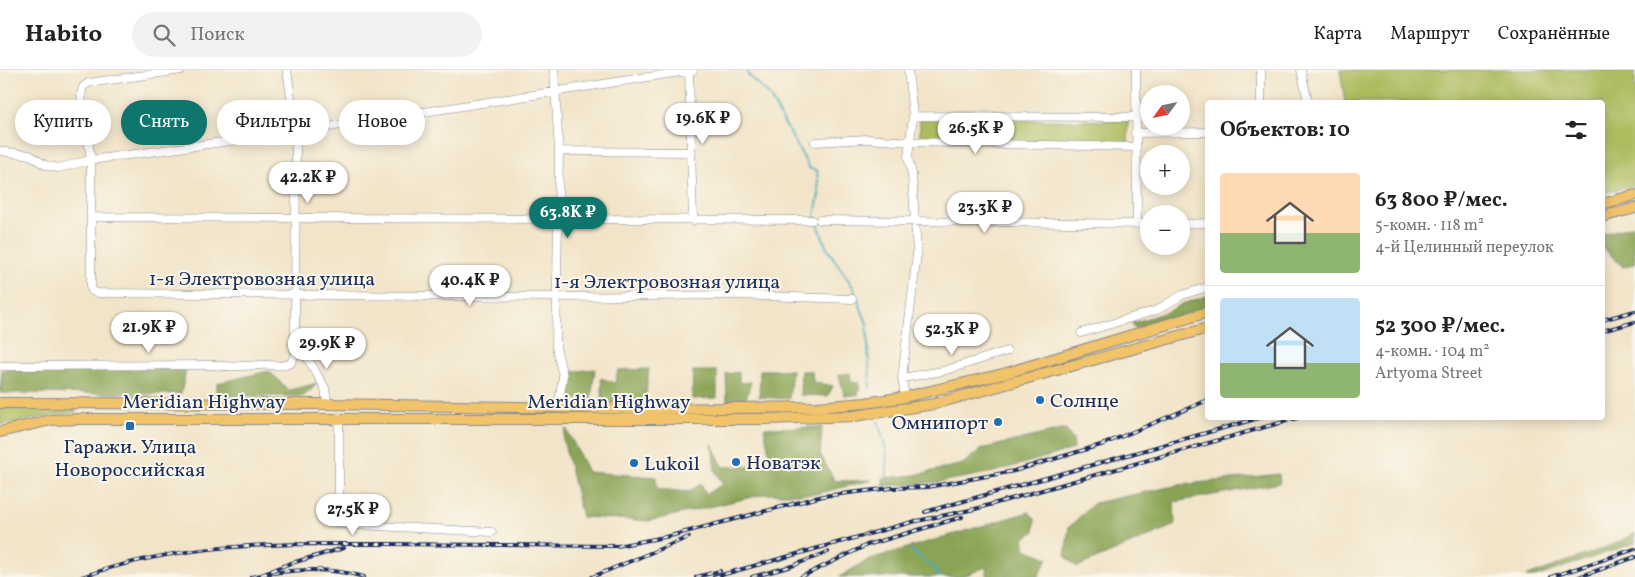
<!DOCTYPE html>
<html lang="ru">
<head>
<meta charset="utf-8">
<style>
	body { margin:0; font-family:Vollkorn,serif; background:#f2f2f2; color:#222; height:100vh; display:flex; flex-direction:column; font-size:19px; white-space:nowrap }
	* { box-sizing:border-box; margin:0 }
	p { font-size:16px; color:#767676 }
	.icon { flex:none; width:28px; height:28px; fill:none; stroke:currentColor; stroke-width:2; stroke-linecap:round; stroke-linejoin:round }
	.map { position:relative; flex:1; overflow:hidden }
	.drawer { position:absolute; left:1205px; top:30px; width:400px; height:320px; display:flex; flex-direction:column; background:#fff; border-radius:5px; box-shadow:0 2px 12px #0003 }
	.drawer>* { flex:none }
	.hud { position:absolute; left:15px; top:30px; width:475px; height:45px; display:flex; gap:10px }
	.needle { width:32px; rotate:237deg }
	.fabs { position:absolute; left:1140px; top:15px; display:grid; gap:10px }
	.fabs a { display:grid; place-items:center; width:50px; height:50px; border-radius:50%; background:#fff; box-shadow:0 2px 12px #0003; font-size:25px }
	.price { position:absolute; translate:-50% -42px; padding:0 11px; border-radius:18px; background:#fff; color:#222; font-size:16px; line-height:32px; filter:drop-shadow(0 1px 2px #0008) }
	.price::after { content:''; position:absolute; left:50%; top:30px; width:15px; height:11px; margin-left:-8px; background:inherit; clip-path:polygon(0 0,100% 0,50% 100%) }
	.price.current { background:#0f766e; color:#fff }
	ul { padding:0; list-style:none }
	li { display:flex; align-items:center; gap:15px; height:125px; padding:0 15px }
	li+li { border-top:1px solid #e0e0e0 }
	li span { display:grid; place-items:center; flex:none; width:140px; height:100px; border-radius:5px; color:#555 }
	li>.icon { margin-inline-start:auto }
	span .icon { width:60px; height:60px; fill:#fffc; stroke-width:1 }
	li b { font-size:21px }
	h2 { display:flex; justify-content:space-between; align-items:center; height:60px; padding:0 15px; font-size:21px }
	.pill { padding:0 18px; border-radius:22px; background:#fff; box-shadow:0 2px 12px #0003; font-size:18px; line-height:45px }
	.pill.current { background:#0f766e; color:#fff }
	header { display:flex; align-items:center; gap:30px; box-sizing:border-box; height:70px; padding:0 25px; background:#fff; border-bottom:1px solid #e0e0e0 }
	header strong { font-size:24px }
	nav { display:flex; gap:28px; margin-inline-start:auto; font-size:18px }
	.search { width:350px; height:45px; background:#f2f2f2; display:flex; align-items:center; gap:12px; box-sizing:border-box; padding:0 18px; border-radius:28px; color:#767676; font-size:19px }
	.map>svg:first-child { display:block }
</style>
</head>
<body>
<header>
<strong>Habito</strong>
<div class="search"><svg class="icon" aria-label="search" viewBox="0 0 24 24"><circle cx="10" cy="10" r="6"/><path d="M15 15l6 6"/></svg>Поиск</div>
<nav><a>Карта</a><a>Маршрут</a><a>Сохранённые</a></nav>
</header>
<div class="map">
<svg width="1635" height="507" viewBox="0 0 1635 507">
	<rect width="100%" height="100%" fill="#fbf7ec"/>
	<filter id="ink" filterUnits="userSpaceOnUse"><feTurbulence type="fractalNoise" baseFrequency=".02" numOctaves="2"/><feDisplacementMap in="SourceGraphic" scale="10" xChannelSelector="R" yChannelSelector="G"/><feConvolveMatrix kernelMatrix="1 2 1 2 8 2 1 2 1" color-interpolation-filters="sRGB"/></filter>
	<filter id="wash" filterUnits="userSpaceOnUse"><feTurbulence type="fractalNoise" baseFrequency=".0096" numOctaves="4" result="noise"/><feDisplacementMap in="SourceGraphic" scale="20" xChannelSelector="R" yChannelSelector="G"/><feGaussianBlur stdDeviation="1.12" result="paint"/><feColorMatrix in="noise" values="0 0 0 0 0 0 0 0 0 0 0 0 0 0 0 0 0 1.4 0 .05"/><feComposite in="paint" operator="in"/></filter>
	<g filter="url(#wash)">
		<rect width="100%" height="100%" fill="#f2e4c8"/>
		<path fill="#aebc5e" stroke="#64765e" d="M1340,0H1635V115L1603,123L1602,32H1345Z
			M920,49L1128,51V73L920,70Z
			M32,336L76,339V342L0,355V337Z"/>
		<path fill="#8aa455" stroke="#526a5a" d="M1635,155V193L1623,197L1603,178V164Z
			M1207,226V238L1135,259L1132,253L1170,241L1182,234Z
			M186,299L181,324L0,323L2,300Z
			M595,299L591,329H565L568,302Z
			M649,299L645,331L603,333L601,308L615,313L618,300Z
			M760,300H792L789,329L759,327Z
			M269,301L289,320L318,313L304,326H214L218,313Z
			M693,301H717V328L692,329Z
			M801,301H812L813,312L833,316L828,326L800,325Z
			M739,302V313L751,312L745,332L727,331L726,304Z
			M850,303L851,312L860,313L858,325H844L839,305Z
			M822,357L820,384L835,411L872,410L815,424H765L649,451L582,447L563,369L566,358L588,402L656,407L657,419L688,422L701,414L706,424L723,414L715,401L712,374L723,397L772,396L764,358Z
			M1065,359L1073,370L1074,379L994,402L939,412L883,416V408L915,405L963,394L981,379Z
			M1279,404L1280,413L1174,432L1175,455L1077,497L1065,486L1069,457L1094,433L1179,415Z
			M1029,442L1035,449L1034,462L1024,468L1025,479L1048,488L1038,507H987L986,497L961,507H839L870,489Z
			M1635,463V473L1535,507H1525L1615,474Z"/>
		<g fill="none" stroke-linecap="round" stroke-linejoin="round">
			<path stroke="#3eabbd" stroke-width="2" d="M748,0V5L768,24L810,99L817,100L819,125L815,145L826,177L853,217L867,254L870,318
				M878,351L886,380L887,406
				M911,480L936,500L938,507"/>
		</g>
	</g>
	<g filter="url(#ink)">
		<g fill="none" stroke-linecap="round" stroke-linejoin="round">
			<g stroke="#868a93" stroke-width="9">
				<path id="minor" d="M182,0L88,13L83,17L81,25L91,90V217L92,221L98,223L555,227L738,225L852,229
					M287,0L296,62L295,267L325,318L327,334
					M554,0L559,81L556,277L563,306L558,337
					M1136,0L1137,154
					M1301,0L1308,32
					M689,1L693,151
					M1261,32V0
					M913,46L1136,47
					M1135,63L1208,62
					M815,72L867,69L911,72L1136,77
					M0,81L30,85L45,95L58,98L91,90L296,62L693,0
					M559,81L692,82
					M92,147L812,150
					M820,150L1149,154
					M1181,154L1208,153
					M1081,263L1157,240L1182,225L1208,217
					M0,296L214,295C230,298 244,296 260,295C272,294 281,298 291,293L300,275
					M902,308L943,301L1007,281
					M905,327L902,308L917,184L912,104L908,87L913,46L908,0
					M339,347V454L492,462"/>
			</g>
			<g stroke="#868a93" stroke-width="12">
				<path id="major" d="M1602,134L1635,125
					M1602,147L1635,138
					M0,333L327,334L653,339L817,337L865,333L905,327L1003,304L1208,242
					M0,362L51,350L81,349H766L854,346L934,334L1208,258"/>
			</g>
			<use href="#minor" stroke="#fff" stroke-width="8"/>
			<use href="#major" stroke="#f1c36a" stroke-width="10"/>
			<g stroke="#1b2f5e" stroke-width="4">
				<path id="rail" d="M1602,250L1635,241
					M1602,261L1635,252
					M925,442L1259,348
					M261,505L288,494L344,478
					M82,507C184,471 279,474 386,474C463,475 540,475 617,476L670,466L823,426L892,418L928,417L1014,401L1104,374L1208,330
					M251,507C288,499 326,496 364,507
					M592,507L689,467
					M696,507L720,501
					M714,507L912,452L975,439L1297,348
					M752,507L792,496L828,482
					M801,507L867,475L962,447
					M1551,507L1635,479
					M1579,507L1635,487"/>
			</g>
			<use href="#rail" stroke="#fbf7ec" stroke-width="2" stroke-dasharray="5.5" stroke-linecap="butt"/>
		</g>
	</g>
	<g fill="#1f6fb2" stroke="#fbf7ec" stroke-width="2">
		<circle cx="1040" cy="330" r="5"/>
		<circle cx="998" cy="352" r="5"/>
		<rect x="125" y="351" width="10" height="10" rx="2.5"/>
		<circle cx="736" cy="392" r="5"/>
		<circle cx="634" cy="393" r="5"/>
	</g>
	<g text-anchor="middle" stroke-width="4" stroke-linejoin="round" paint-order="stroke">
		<g font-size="20" fill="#1b2f5e" stroke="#fbf7ec">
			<text x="262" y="215">1-я Электровозная улица</text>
			<text x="667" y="218">1-я Электровозная улица</text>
			<text x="204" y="338">Meridian Highway</text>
			<text x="609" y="338">Meridian Highway</text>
		</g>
		<g font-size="20" fill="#1b2f5e" stroke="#fbf7ec" text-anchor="start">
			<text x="1050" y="337">Солнце</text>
			<text x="988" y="359" text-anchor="end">Омнипорт</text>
			<text x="130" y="383" text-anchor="middle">Гаражи. Улица<tspan x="130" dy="23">Новороссийская</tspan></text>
			<text x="746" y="399">Новатэк</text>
			<text x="644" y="400">Lukoil</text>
		</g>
	</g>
</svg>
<div class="fabs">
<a><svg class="needle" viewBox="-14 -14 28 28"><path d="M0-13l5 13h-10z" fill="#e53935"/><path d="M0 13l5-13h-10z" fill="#767676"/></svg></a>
<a>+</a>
<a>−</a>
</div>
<b class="price" style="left:703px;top:75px">19.6K ₽</b>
<b class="price" style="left:976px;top:85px">26.5K ₽</b>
<b class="price" style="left:308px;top:134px">42.2K ₽</b>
<b class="price" style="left:985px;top:164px">23.3K ₽</b>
<b class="price current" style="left:568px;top:169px">63.8K ₽</b>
<b class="price" style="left:470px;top:237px">40.4K ₽</b>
<b class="price" style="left:149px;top:284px">21.9K ₽</b>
<b class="price" style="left:952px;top:286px">52.3K ₽</b>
<b class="price" style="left:327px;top:300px">29.9K ₽</b>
<b class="price" style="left:353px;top:466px">27.5K ₽</b>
<div class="hud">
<a class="pill">Купить</a>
<a class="pill current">Снять</a>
<a class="pill">Фильтры</a>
<a class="pill">Новое</a>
</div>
<section class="drawer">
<h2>Объектов: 10<svg class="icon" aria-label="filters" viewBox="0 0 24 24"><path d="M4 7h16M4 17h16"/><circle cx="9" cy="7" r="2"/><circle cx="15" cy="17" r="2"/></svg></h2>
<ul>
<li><span style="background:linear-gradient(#ffd9b3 60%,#8fb573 0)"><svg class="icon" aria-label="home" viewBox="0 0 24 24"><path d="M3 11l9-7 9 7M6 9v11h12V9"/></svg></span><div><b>63 800 ₽/мес.</b><p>5-комн. · 118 m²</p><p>4-й Целинный переулок</p></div></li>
<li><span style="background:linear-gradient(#bfe0f5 65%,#8fb573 0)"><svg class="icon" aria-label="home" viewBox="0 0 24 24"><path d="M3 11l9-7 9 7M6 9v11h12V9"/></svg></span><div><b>52 300 ₽/мес.</b><p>4-комн. · 104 m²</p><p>Artyoma Street</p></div></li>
</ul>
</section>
</div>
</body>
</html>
